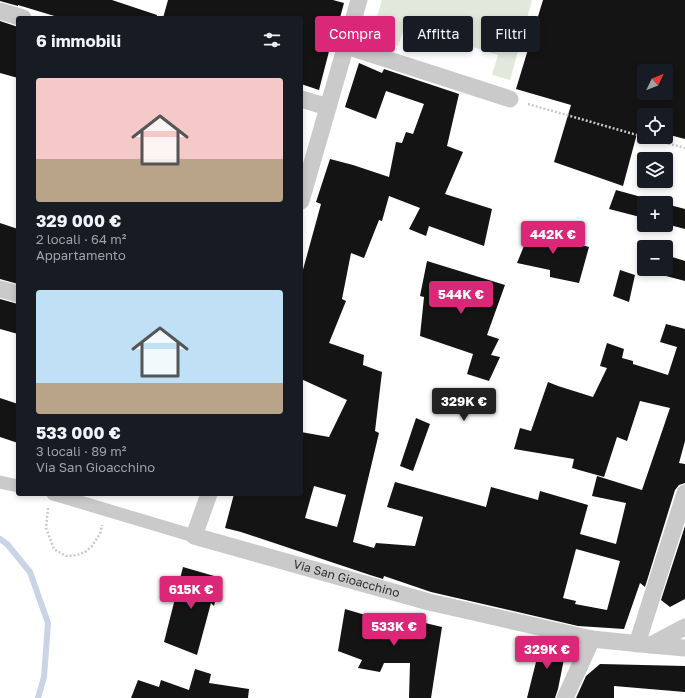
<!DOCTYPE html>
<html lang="it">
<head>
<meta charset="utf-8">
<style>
	body { margin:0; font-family:"Golos Text",sans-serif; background:#242831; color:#f1f3f6; height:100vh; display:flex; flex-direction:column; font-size:15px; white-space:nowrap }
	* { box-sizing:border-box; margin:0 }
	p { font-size:13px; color:#9ea1a6 }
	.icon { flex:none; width:22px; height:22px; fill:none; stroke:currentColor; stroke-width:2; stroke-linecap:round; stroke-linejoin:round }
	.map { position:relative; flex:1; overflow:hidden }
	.details { position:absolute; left:16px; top:16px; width:287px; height:480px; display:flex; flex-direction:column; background:#171b24; border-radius:4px; box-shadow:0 2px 6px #0003 }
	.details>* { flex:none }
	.banner { position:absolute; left:315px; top:16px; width:310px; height:36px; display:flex; gap:8px }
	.needle { width:26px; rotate:47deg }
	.controls { position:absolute; left:637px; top:64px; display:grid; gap:8px }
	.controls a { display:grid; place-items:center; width:36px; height:36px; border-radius:4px; background:#171b24; box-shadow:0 2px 6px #0003; font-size:20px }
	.price { position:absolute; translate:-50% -34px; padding:0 9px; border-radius:4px; background:#db2777; color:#fff; font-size:13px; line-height:26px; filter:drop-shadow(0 1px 2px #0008) }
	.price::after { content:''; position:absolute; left:50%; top:24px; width:12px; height:9px; margin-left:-6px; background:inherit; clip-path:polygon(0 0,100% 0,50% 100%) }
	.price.on { background:#222; color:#fff }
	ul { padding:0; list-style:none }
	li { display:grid; align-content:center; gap:8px; height:212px; padding:0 20px }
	li span { display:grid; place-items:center; height:124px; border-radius:4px; color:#555 }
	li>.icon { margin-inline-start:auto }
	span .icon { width:72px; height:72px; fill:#fffc; stroke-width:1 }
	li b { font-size:17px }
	h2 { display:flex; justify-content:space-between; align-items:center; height:48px; padding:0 20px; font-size:17px }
	.pill { padding:0 14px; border-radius:4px; background:#171b24; box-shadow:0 2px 6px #0003; font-size:14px; line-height:36px }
	.pill.on { background:#db2777; color:#fff }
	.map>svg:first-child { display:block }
</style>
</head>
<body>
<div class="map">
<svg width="685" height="698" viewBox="0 0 685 698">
	<rect width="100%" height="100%" fill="#fff"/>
	<path fill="#e0e9dc" d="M382,0H532L510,80L492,75L498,55L405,26L398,46L371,38Z"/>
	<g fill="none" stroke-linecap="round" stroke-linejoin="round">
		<path stroke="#cad4e7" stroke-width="6" d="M0,539L7,544L30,572L48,623L44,677L38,698"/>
	</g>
	<path fill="#141414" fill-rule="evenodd" d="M0,0H112L157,15L156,18H61L18,5V6L0,1Z
		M168,0H333L344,3L335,36H333L319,90L301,84V18H163Z
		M543,0H685V139L666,134V115H644V127L639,126L623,186L554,162L571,105L516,89ZM644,71H666V93H644Z
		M0,21L18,27V78L0,73Z
		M359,63L382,73L384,69L459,94L447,146L463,152L445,194L492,209L484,246L429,226L426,236L409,229L420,208L389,196L382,221L379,220L364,258L351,253L342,299L346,301L329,343L364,355L363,365L382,372L375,431L379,433L353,542L374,548L376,543L415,546L423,517L387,507L395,482L486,507L491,487L538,500L540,491L588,505L580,534L616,544L626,503L592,496L597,476L642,490L670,408L640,401L627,441L617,437L604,477L572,468L574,459L514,449L520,428L531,431L548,382L558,386L593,397L607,368L600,366L607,343L624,349L622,358L633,361V364L668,375L677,347L660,342L666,324L685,329V441L679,463L685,464V483L679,485L675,490L645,587L640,583L624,629L578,626L431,592L384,576L383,579L370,575L241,532L225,528L234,494H301V432L329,437L347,400L301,379V277L321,204L316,202L330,159L353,165L389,177L396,142L402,143L406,132L413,134L424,104L386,91L376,119L345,107ZM314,486L346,495L337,527L305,518ZM576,549L620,561L607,610L575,604L576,601L563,598Z
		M616,190L663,203H644V218L609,209Z
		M666,204L685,209V229L666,224Z
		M0,223L18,229V284L0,279Z
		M529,223L544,228L543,234L589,247L579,283L550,277V270L517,263L526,241L523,238Z
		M666,255L685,261V281L666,276Z
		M427,261L505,285L487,335L499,339L491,355L500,357L489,381L467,374L473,354L420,336L424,297L420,296Z
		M620,270L635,275L629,302L613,296Z
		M0,299L18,304V334L0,329Z
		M0,398L18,404V443L0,437Z
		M416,418L430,424L413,471L400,466Z
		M685,526V599L670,607L661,600Z
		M183,567L221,578L214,606L211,603L197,655L164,642Z
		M345,609L399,625L400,617L442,627L431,698H409L410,663H384L380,672L358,668L362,660L338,651Z
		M542,638L564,643L561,653L565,654L558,689L555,698H527Z
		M600,664L685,666V692L614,686V698H576L586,676Z
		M195,669L211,674L209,683L249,689L248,698H131L138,680L159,687L161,680L189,690Z"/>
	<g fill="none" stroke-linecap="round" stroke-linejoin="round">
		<path stroke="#cacaca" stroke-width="2.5" stroke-dasharray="2 2" stroke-linecap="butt" d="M528,104L644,137
			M645,137L685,148
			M48,508L46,528L54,549L66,556L77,555L85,552L92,546L100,534L102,525"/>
		<path stroke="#cacaca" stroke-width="13" d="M0,482L18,486
			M53,494L194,536"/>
		<g stroke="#cacaca" stroke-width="17">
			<path d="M0,11L23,18"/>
			<path d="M346,46L510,99"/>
			<path d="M301,99L328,107"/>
			<path d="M301,201L359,0"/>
			<path d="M0,289L18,294"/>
			<path id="s1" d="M209,494L194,536L429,602L592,639L651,645L685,627"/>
			<path d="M637,644L685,493"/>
			<path d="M651,645L685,648"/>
			<path d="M565,698L592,639"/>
		</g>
	</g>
	<g text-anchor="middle" stroke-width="4" stroke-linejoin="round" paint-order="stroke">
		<g font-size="12" fill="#2d2d2d" stroke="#fff">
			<text dy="4" stroke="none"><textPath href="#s1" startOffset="203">Via San Gioacchino</textPath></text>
		</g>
	</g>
</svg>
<div class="controls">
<a><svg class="needle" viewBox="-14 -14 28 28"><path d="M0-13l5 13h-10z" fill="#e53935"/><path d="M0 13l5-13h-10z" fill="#9ea1a6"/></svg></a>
<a><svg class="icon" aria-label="locate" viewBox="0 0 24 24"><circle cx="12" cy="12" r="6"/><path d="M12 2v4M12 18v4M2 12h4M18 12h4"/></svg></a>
<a><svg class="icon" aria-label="layers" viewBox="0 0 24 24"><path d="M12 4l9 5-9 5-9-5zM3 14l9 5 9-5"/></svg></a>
<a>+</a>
<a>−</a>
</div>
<b class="price" style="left:553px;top:255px">442K €</b>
<b class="price" style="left:461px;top:315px">544K €</b>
<b class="price on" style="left:464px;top:422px">329K €</b>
<b class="price" style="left:191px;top:610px">615K €</b>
<b class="price" style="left:394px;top:647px">533K €</b>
<b class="price" style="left:547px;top:670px">329K €</b>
<div class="banner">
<a class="pill on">Compra</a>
<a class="pill">Affitta</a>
<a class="pill">Filtri</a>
</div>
<section class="details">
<h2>6 immobili<svg class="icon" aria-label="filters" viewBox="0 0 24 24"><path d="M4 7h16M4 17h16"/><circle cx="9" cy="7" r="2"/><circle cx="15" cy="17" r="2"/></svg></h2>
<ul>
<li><span style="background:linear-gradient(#f6c9c9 65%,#b9a48a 0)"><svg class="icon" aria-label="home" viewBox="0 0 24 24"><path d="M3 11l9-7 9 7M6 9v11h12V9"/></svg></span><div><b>329 000 €</b><p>2 locali · 64 m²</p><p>Appartamento</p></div></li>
<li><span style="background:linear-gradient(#bfe0f5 75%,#b9a48a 0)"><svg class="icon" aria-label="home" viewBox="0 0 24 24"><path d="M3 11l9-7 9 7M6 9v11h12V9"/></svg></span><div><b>533 000 €</b><p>3 locali · 89 m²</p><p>Via San Gioacchino</p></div></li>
</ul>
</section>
</div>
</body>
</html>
